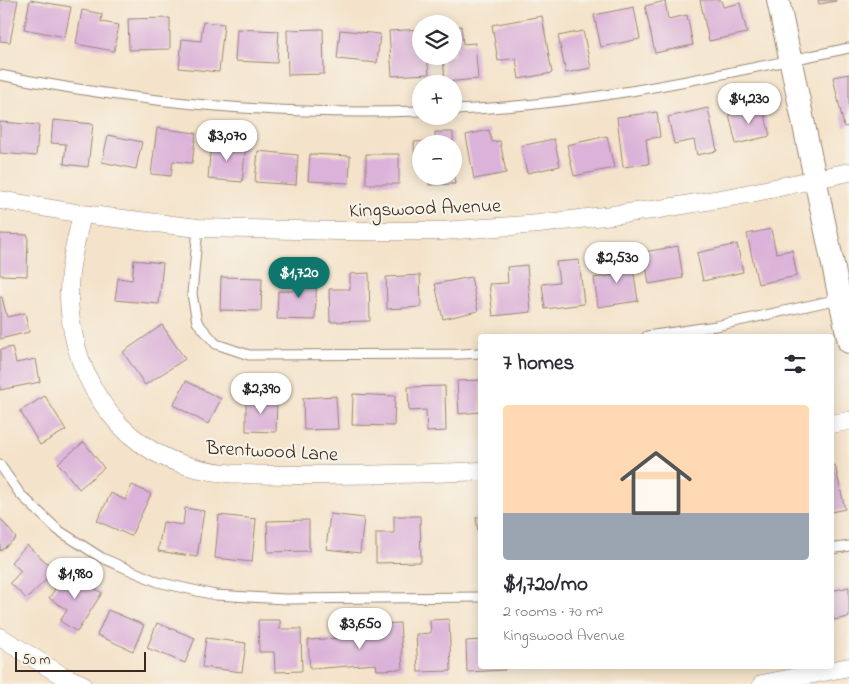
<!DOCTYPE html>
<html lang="en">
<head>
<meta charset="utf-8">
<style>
	body { margin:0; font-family:"Indie Flower",sans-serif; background:#f7f7f7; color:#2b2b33; height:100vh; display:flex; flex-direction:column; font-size:19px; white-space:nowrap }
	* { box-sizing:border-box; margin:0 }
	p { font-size:16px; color:#7c7c81 }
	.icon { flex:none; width:28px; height:28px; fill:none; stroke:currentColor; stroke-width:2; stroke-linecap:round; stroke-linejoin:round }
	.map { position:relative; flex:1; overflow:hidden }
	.drawer { position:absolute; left:478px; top:334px; width:356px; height:335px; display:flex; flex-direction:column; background:#fff; border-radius:5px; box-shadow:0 2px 12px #0003 }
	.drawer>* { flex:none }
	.fabs { position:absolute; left:412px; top:15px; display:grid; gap:10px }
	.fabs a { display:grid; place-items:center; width:50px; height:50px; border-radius:50%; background:#fff; box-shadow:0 2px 12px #0003; font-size:25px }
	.scale { position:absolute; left:15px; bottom:12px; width:131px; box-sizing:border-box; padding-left:5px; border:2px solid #3b2a1e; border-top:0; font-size:14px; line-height:18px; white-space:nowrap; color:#3b2a1e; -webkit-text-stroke:4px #f7f3e8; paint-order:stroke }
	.price { position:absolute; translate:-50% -42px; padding:0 11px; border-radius:18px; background:#fff; color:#222; font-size:16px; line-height:32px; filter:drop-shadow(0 1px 2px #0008) }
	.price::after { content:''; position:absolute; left:50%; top:30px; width:15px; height:11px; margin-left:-8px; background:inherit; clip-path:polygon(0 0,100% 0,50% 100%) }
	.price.active { background:#0f766e; color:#fff }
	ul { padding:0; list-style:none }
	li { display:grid; align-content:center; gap:10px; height:265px; padding:0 25px }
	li+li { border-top:1px solid #e1e1e2 }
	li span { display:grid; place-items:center; height:155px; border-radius:5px; color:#555 }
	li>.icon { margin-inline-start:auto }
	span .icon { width:90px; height:90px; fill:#fffc; stroke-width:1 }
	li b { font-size:21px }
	h2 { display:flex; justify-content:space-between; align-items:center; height:60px; padding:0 25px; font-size:21px }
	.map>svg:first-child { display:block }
</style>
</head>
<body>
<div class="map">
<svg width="849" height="684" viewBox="0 0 849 684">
	<rect width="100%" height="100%" fill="#f7f3e8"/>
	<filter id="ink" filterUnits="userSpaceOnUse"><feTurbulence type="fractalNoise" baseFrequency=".02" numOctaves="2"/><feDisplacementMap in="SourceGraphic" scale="10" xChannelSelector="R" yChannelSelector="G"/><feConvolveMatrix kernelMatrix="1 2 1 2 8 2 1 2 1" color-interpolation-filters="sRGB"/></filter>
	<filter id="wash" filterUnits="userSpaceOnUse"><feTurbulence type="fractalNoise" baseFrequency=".0096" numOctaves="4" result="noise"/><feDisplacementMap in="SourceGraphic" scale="20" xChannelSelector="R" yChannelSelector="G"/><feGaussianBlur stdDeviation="1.12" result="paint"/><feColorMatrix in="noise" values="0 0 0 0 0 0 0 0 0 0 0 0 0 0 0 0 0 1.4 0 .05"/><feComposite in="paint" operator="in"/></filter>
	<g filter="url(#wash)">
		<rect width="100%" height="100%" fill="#f4e3ca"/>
		<g id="blocks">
			<path fill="#dbb2d9" d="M0,0H18L10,42L0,41Z
				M30,0L71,7L65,37L24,29Z
				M700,0H721L723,7L740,3L747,33L709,41Z
				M818,0H836V1L819,4Z
				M665,1L668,19L687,15L693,45L655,53L645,6Z
				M634,7L640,39L601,47L594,15Z
				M82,10L102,14L101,22L119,25L114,51L76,44Z
				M542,16L552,73L519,79L516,58L498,61L492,25Z
				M170,18V49L129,50L128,19Z
				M203,22L224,24L219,72L179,68L182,39L201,41Z
				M461,26L463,44L475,43L478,79L445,82L443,56H454V27Z
				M237,29L279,31L277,63L235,61Z
				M323,29L324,74L288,75L287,30Z
				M421,29V56H427L429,74L392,76L389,31Z
				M340,30L380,34L377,63L337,59Z
				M583,31L591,68L566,73L558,36Z
				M849,74V126L844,127L833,77Z
				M763,107L770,136L736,144L729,114Z
				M708,108L717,151L697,155L694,140L674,144L668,117Z
				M657,112L660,137L646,139L649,164L623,167L617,117Z
				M53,120L93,124L88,167L64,164L66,144L51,143Z
				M0,122L39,125L36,156L0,153Z
				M157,128L196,133L192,163L173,161L171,176L151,174Z
				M489,130L492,142L500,141L506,173L474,179L466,135Z
				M435,132H453V144H421V168H415L414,142L435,141Z
				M108,135L142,142L136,169L102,162Z
				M607,136L614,168L574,176L567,145Z
				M554,139L560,166L527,173L521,146Z
				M211,142L246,145L242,182L208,179Z
				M258,151L298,155L296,185L255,182Z
				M310,154L350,156L349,183L308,181Z
				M366,154H399V184H366Z
				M429,176H454L455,184L429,185Z
				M771,229L776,253L792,250L797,276L758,284L747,234Z
				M0,234L28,235L27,276L0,275Z
				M737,244L743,272L703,281L697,253Z
				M678,246L683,278L649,284L644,252Z
				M631,254L638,301L598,307L594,278L614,275L611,257Z
				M134,260L163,263L159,304L115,300L118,278L132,280Z
				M579,260L584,304L545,309L542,284L559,282L556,262Z
				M527,265L531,312L493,316L489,284L508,283L507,267Z
				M293,273L317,274L315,320L277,319L278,291H293Z
				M369,273L370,321L330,322L329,289H350V274Z
				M420,275L421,307L387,309L386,277Z
				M221,277L262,278L261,311L220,310Z
				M471,277L478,311L443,319L435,284Z
				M0,297H2L7,317L25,313L29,332L0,339Z
				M162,325L185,359L145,385L123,352Z
				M12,347L16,363L36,359L40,382L0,390V350Z
				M480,380V412L459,414L457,381Z
				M186,381L221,399L208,424L173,405Z
				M445,386L446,431L427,432L426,410L409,411L408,387Z
				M353,394L395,396L394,426L352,425Z
				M45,396L66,430L40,445L20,411Z
				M336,396L338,429L304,430L303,398Z
				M246,399L277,400L276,432L246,431Z
				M84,442L104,468L79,489L58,463Z
				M835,465L845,509L831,512V466Z
				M132,485L151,494L131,536L97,521L111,493L125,500Z
				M185,508L204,511L197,557L158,551L163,522L183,525Z
				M330,514L364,518L360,553L326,549Z
				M219,515L256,519L252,562L215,558Z
				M394,516H420L421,562L376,563V533H394Z
				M476,517H480V539H479Z
				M0,518L16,538L0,551Z
				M309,520V551L268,552L267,521Z
				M27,545L55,570L27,599L10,583L21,571L11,562Z
				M67,571L102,593L77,632L60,621L67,610L49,598Z
				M849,587V617L834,620L831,605V591Z
				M108,610L144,625L133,651L97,635Z
				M449,619L451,671L418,672L416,634L431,633L430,620Z
				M258,620H280V629H301L302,671L275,672L274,652H259Z
				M157,623L195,638L185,663L147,648Z
				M400,623L403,669L377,670L376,664L310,669L308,640L377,636L376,624Z
				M206,638L246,643L242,672L202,667Z
				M480,640V666H504L505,670L467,672L466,641Z"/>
		</g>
	</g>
	<g filter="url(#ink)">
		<use href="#blocks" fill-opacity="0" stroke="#988674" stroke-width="1"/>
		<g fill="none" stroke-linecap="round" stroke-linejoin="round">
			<g stroke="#988674" stroke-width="11">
				<path id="service" d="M0,75C139,103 280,116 421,111
					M454,110C588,105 718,75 849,48
					M198,228L192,294L197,322L216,344L249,355L461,354L480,353
					M647,336L716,326L839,299
					M0,465L20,494L58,530L102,558L158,582L215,595L285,599L480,597
					M831,549L849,546"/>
			</g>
			<g stroke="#988674" stroke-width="19">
				<path id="minor" d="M0,200L82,214L198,228L340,231H442L539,224L660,209L737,196L849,172
					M82,214C78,234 72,254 70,273C62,352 103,439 182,464C220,477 262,474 302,475C362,475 421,474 480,471
					M831,424L849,421
					M0,637L61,675L82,684
					M762,684L849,667"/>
			</g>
			<g stroke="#988674" stroke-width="24">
				<path id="tertiary" d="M778,0L849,342"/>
			</g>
			<use href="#service" stroke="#fff" stroke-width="9"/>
			<use href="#minor" stroke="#fff" stroke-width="18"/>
			<use href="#tertiary" stroke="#fff" stroke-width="22"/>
		</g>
	</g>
	<g text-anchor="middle" stroke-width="4.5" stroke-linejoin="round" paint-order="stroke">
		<g font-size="20" fill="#3b2a1e" stroke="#f7f3e8">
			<text transform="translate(425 207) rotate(-2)" y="7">Kingswood Avenue</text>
			<text transform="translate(272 450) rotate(3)" y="7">Brentwood Lane</text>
		</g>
	</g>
</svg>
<div class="fabs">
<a><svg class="icon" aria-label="layers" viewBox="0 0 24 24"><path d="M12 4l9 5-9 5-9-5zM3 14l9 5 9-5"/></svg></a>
<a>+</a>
<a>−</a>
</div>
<div class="scale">50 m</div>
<b class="price" style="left:749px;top:125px">$4,230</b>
<b class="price" style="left:227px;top:162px">$3,070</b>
<b class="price" style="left:617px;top:284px">$2,530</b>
<b class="price active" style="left:299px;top:299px">$1,720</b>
<b class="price" style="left:261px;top:415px">$2,390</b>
<b class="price" style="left:75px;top:600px">$1,980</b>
<b class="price" style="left:360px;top:650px">$3,650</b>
<section class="drawer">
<h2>7 homes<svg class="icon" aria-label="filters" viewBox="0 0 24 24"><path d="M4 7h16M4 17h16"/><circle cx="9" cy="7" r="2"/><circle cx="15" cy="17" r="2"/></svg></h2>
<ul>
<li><span style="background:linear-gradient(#ffd9b3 70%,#9aa5b1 0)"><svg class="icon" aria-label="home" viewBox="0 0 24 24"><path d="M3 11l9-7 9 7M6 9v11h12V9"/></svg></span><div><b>$1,720/mo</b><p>2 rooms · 70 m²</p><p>Kingswood Avenue</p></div></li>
</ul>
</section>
</div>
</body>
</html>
